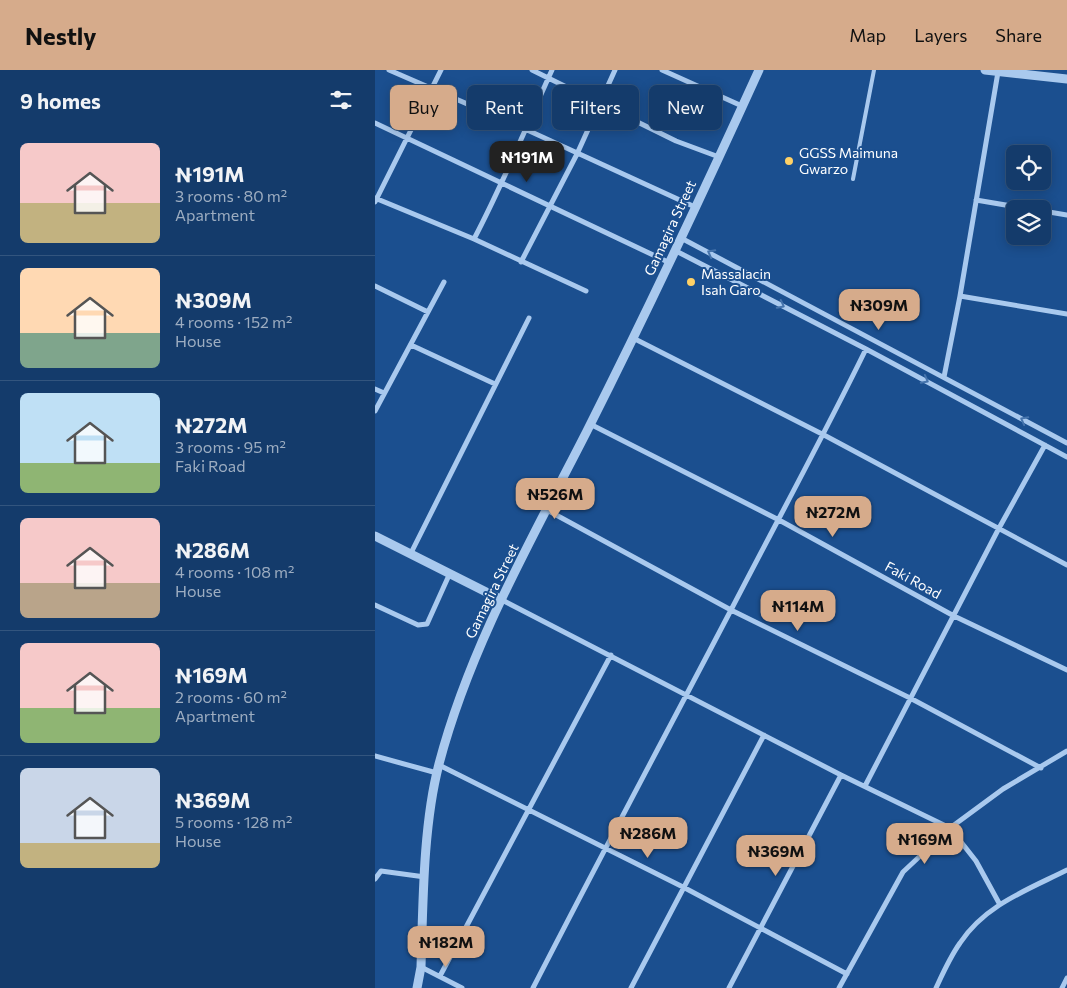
<!DOCTYPE html>
<html lang="en">
<head>
<meta charset="utf-8">
<style>
	body { margin:0; font-family:Commissioner,sans-serif; background:#1d4271; color:#f1f3f6; height:100vh; display:flex; flex-direction:column; font-size:19px; white-space:nowrap }
	* { box-sizing:border-box; margin:0 }
	p { font-size:16px; color:#9dadc1 }
	.icon { flex:none; width:28px; height:28px; fill:none; stroke:currentColor; stroke-width:2; stroke-linecap:round; stroke-linejoin:round }
	.map { position:relative; flex:1; overflow:hidden }
	.drawer { display:flex; flex-direction:column; background:#143b6b; width:375px }
	.drawer>* { flex:none }
	.banner { position:absolute; left:15px; top:15px; width:475px; height:45px; display:flex; gap:10px }
	.controls { position:absolute; left:631px; top:75px; display:grid; gap:10px }
	.controls a { display:grid; place-items:center; width:45px; height:45px; border-radius:8px; background:#143b6b; box-shadow:0 2px 12px #0003,0 0 0 1px #33557e; font-size:25px }
	.price { position:absolute; translate:-50% -42px; padding:0 11px; border-radius:10px; background:#d6ab8b; color:#111; font-size:16px; line-height:32px; filter:drop-shadow(0 1px 2px #0008) }
	.price::after { content:''; position:absolute; left:50%; top:30px; width:15px; height:11px; margin-left:-8px; background:inherit; clip-path:polygon(0 0,100% 0,50% 100%) }
	.price.selected { background:#222; color:#fff }
	ul { padding:0; list-style:none }
	li { display:flex; align-items:center; gap:15px; height:125px; padding:0 20px }
	li+li { border-top:1px solid #33557e }
	li span { display:grid; place-items:center; flex:none; width:140px; height:100px; border-radius:8px; color:#555 }
	li>.icon { margin-inline-start:auto }
	span .icon { width:60px; height:60px; fill:#fffc; stroke-width:1 }
	li b { font-size:21px }
	h2 { display:flex; justify-content:space-between; align-items:center; height:60px; padding:0 20px; font-size:21px }
	.tag { padding:0 18px; border-radius:8px; background:#143b6b; box-shadow:0 2px 12px #0003,0 0 0 1px #33557e; font-size:18px; line-height:45px }
	.tag.selected { background:#d6ab8b; color:#111 }
	header { display:flex; align-items:center; gap:30px; box-sizing:border-box; height:70px; padding:0 25px; background:#d6ab8b; color:#111 }
	header strong { font-size:24px }
	nav { display:flex; gap:28px; margin-inline-start:auto; font-size:18px }
	main { display:flex; flex:1; min-height:0 }
	.map>svg:first-child { display:block }
</style>
</head>
<body>
<header>
<strong>Nestly</strong>
<nav><a>Map</a><a>Layers</a><a>Share</a></nav>
</header>
<main>
<section class="drawer">
<h2>9 homes<svg class="icon" aria-label="filters" viewBox="0 0 24 24"><path d="M4 7h16M4 17h16"/><circle cx="9" cy="7" r="2"/><circle cx="15" cy="17" r="2"/></svg></h2>
<ul>
<li><span style="background:linear-gradient(#f6c9c9 60%,#c2b280 0)"><svg class="icon" aria-label="home" viewBox="0 0 24 24"><path d="M3 11l9-7 9 7M6 9v11h12V9"/></svg></span><div><b>₦191M</b><p>3 rooms · 80 m²</p><p>Apartment</p></div></li>
<li><span style="background:linear-gradient(#ffd9b3 65%,#7fa58c 0)"><svg class="icon" aria-label="home" viewBox="0 0 24 24"><path d="M3 11l9-7 9 7M6 9v11h12V9"/></svg></span><div><b>₦309M</b><p>4 rooms · 152 m²</p><p>House</p></div></li>
<li><span style="background:linear-gradient(#bfe0f5 70%,#8fb573 0)"><svg class="icon" aria-label="home" viewBox="0 0 24 24"><path d="M3 11l9-7 9 7M6 9v11h12V9"/></svg></span><div><b>₦272M</b><p>3 rooms · 95 m²</p><p>Faki Road</p></div></li>
<li><span style="background:linear-gradient(#f6c9c9 65%,#b9a48a 0)"><svg class="icon" aria-label="home" viewBox="0 0 24 24"><path d="M3 11l9-7 9 7M6 9v11h12V9"/></svg></span><div><b>₦286M</b><p>4 rooms · 108 m²</p><p>House</p></div></li>
<li><span style="background:linear-gradient(#f6c9c9 65%,#8fb573 0)"><svg class="icon" aria-label="home" viewBox="0 0 24 24"><path d="M3 11l9-7 9 7M6 9v11h12V9"/></svg></span><div><b>₦169M</b><p>2 rooms · 60 m²</p><p>Apartment</p></div></li>
<li><span style="background:linear-gradient(#c9d6e8 75%,#c2b280 0)"><svg class="icon" aria-label="home" viewBox="0 0 24 24"><path d="M3 11l9-7 9 7M6 9v11h12V9"/></svg></span><div><b>₦369M</b><p>5 rooms · 128 m²</p><p>House</p></div></li>
</ul>
</section>
<div class="map">
<svg width="692" height="918" viewBox="0 0 692 918">
	<rect width="100%" height="100%" fill="#1b4f8f"/>
	<g fill="none" stroke-linecap="round" stroke-linejoin="round">
		<path stroke="#a9c9ee" stroke-width="4" d="M478,109L499,0"/>
		<path stroke="#a9c9ee" stroke-width="5" d="M14,0L150,59L320,137
			M157,0L301,71L344,87
			M287,0L367,36
			M0,53L295,193
			M0,128L99,169L211,221
			M601,130L654,139
			M0,132L66,0
			M668,141L692,145
			M306,168L692,373
			M99,169C128,114 151,57 177,0
			M301,181L491,279L692,387
			M146,192L202,84L240,0
			M0,216L53,242
			M585,226L692,244
			M258,268L449,365L692,495
			M36,275L120,314
			M569,307L585,226L623,2
			M0,319L9,323
			M0,341L69,212
			M215,354L404,450L579,546L692,600
			M172,440L356,540L535,628L666,698
			M36,483L154,248
			M127,530L466,705L575,758L601,791L624,833
			M0,535L43,555L52,554L75,503
			M0,686L62,703
			M64,695L308,817L472,904
			M490,716L623,460L670,375
			M0,809L6,801L50,807
			M46,897L87,918
			M65,906L236,585
			M158,918C223,791 290,666 356,540C401,453 448,367 491,279
			M256,918L389,665
			M354,918L466,705
			M464,918L528,802L575,758L628,719L692,681
			M561,918C568,903 575,887 585,873C610,835 652,820 692,800
			M687,918L692,908"/>
		<path stroke="#a9c9ee" stroke-width="9" d="M610,0L692,9
			M0,466L127,530
			M42,918L46,897C48,833 48,755 64,694C95,576 157,469 212,361C272,242 329,121 384,0"/>
	</g>
	<defs><path id="oneway-chevron" d="M-2-3.5L2.5 0L-2 3.5" fill="none" stroke-width="1.6" stroke-linecap="round" stroke-linejoin="round" transform="scale(1.25)"/></defs>
	<g stroke="#4674ac">
		<use href="#oneway-chevron" transform="translate(336 183) rotate(-152)"/>
		<use href="#oneway-chevron" transform="translate(406 235) rotate(27)"/>
		<use href="#oneway-chevron" transform="translate(550 310) rotate(28)"/>
		<use href="#oneway-chevron" transform="translate(649 350) rotate(-152)"/>
	</g>
	<g fill="#ffd166" stroke="#1b4f8f" stroke-width="2">
		<circle cx="414" cy="91" r="5"/>
		<circle cx="316" cy="212" r="5"/>
	</g>
	<g text-anchor="middle" stroke-width="4" stroke-linejoin="round" paint-order="stroke">
		<g font-size="14" fill="#fff" stroke="#1b4f8f" text-anchor="start">
			<text x="424" y="88">GGSS Maimuna<tspan x="424" dy="16">Gwarzo</tspan></text>
			<text x="326" y="209">Massalacin<tspan x="326" dy="16">Isah Garo</tspan></text>
		</g>
		<g font-size="14" fill="#fff" stroke="#1b4f8f">
			<text transform="translate(295 158) rotate(-65)" y="5">Gamagira Street</text>
			<text transform="translate(538 510) rotate(29)" y="5">Faki Road</text>
			<text transform="translate(117 521) rotate(-64)" y="5">Gamagira Street</text>
		</g>
	</g>
</svg>
<div class="controls">
<a><svg class="icon" aria-label="locate" viewBox="0 0 24 24"><circle cx="12" cy="12" r="6"/><path d="M12 2v4M12 18v4M2 12h4M18 12h4"/></svg></a>
<a><svg class="icon" aria-label="layers" viewBox="0 0 24 24"><path d="M12 4l9 5-9 5-9-5zM3 14l9 5 9-5"/></svg></a>
</div>
<b class="price selected" style="left:152px;top:113px">₦191M</b>
<b class="price" style="left:504px;top:261px">₦309M</b>
<b class="price" style="left:180px;top:450px">₦526M</b>
<b class="price" style="left:458px;top:468px">₦272M</b>
<b class="price" style="left:423px;top:562px">₦114M</b>
<b class="price" style="left:273px;top:789px">₦286M</b>
<b class="price" style="left:550px;top:795px">₦169M</b>
<b class="price" style="left:401px;top:807px">₦369M</b>
<b class="price" style="left:71px;top:898px">₦182M</b>
<div class="banner">
<a class="tag selected">Buy</a>
<a class="tag">Rent</a>
<a class="tag">Filters</a>
<a class="tag">New</a>
</div>
</div>
</main>
</body>
</html>
